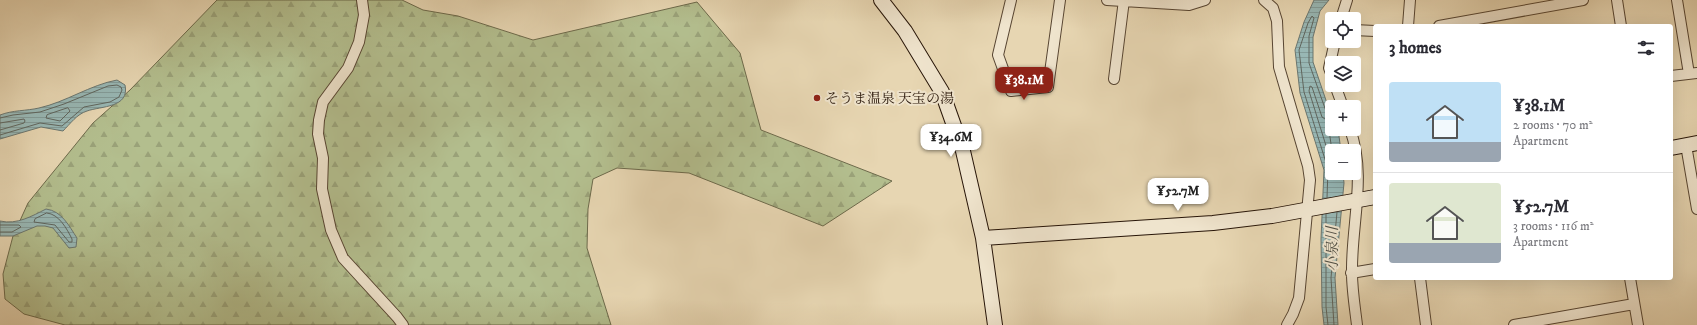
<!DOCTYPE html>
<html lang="en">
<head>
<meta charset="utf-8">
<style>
	body { margin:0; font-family:"IM FELL DW Pica","Noto Serif JP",serif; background:#f7f7f7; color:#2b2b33; height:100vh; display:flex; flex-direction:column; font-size:15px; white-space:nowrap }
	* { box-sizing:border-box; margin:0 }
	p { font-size:13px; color:#7c7c81 }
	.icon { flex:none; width:22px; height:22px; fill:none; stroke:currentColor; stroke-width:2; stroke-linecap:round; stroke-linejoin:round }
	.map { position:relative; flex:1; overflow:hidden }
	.sheet { position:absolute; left:1373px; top:24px; width:300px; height:256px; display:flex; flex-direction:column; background:#fff; border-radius:4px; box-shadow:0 4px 16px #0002 }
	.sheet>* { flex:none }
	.fabs { position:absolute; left:1325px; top:12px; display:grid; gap:8px }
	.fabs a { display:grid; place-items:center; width:36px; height:36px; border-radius:4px; background:#fff; box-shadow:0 4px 16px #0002; font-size:20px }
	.price { position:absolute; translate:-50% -34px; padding:0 9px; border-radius:8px; background:#fff; color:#222; font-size:13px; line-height:26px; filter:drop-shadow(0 1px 2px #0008) }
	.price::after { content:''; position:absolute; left:50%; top:24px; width:12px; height:9px; margin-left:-6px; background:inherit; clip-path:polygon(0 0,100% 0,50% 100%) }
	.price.selected { background:#8f2418; color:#fff }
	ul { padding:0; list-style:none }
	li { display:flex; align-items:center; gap:12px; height:100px; padding:0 16px }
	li+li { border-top:1px solid #e1e1e2 }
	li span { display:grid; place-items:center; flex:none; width:112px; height:80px; border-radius:4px; color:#555 }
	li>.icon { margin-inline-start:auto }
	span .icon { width:48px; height:48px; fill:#fffc; stroke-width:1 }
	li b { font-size:17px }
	h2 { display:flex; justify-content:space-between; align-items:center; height:48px; padding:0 16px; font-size:17px }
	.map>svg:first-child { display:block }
</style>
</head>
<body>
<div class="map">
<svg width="1697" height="325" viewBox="0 0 1697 325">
	<defs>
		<pattern id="forest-firs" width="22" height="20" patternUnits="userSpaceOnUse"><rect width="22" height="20" fill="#b3be8e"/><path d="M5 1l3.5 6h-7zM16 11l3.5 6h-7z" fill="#9aa279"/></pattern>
		<pattern id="water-rules" width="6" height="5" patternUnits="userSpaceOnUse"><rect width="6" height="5" fill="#98b7b4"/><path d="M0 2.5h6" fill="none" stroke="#839c99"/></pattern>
	</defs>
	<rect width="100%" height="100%" fill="#e7d6b2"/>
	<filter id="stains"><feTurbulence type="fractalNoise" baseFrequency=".005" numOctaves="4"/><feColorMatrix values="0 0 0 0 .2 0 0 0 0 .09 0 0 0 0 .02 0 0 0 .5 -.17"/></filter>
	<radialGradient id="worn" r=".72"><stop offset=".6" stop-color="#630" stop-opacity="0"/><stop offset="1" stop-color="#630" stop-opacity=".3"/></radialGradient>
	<path fill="url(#forest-firs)" stroke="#6d6a4b" d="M217,0H402L423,10L458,16L533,40L697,2L740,53L761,130L892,181L823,226L689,173L617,168L593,179L588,209L587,248L611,325H65L24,314L5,299L3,274L13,236L28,203L93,123L130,90Z"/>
	<path fill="url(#water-rules)" stroke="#6b766f" d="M1314,0H1329L1320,11L1313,37V62L1332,118V129H1338L1341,151H1332V173H1343L1344,183L1335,278L1338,325H1324L1322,307L1321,239L1324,170L1300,93L1295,50L1304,22Z
		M117,80L125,85C130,108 101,106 87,111C77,114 70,124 63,131L41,127L0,139V115C13,110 26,111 39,108C66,102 90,85 117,80Z
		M46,209C62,211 69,226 77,238L76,247L69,248L53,228L45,226H37L13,236H0V221C17,225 32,216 46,209Z"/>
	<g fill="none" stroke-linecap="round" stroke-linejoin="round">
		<path stroke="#60665e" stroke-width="1" d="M68,108L70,111L60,121L46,118L47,115Z
			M0,118L13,115L40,112L64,104L108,86L117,85L121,87L122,90L119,97L110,102L84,107L62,126L40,123L0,135
			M0,123L24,119L25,121L24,123L0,130
			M1332,165L1309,91L1310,86L1312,87L1322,117L1331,123L1329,130L1332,151
			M1327,198L1328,169L1304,92L1299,50L1308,23L1312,16L1314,18L1309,36V63L1327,114L1332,117
			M47,213C59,214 67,229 72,239V242H69L55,225L34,222L35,219Z
			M1326,214V307L1328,325
			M0,225H19L21,227L12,232H0
			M1334,325L1331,278L1337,212"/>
		<g stroke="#574532" stroke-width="12">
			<path id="street" d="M362,0L364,15L359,42L348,68L323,102L319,120L318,134L323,158L322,189L331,230L343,258L397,317L403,325
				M1011,0L998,55L1011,91L1048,87L1060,0
				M1107,0L1189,5L1205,0
				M1264,0L1273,8L1277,21L1279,67L1308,166L1310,180L1299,298L1293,314L1287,325
				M1617,0L1621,26
				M1677,0L1689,74
				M1341,19L1347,0
				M1408,26L1410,0
				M1439,26L1583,0
				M1354,30L1375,31
				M1332,76L1329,68L1335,41
				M1671,76L1697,73
				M1114,79L1124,0
				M1335,85L1343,107
				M1350,129C1367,176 1351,225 1352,273C1352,290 1355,308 1357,325
				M1686,145L1697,209
				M1351,273L1375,269
				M1420,278L1426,325
				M1630,278L1638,325
				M1514,325L1634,304"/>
		</g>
		<g stroke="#271508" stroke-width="16">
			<path id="secondary" d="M881,0L905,31L942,92L963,151L983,238L995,325
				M1671,148L1697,143
				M983,238L1213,223L1272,216L1375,197"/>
		</g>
		<use href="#street" stroke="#efe4cd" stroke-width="10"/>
		<use href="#secondary" stroke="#efe4cd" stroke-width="14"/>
	</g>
	<circle fill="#8f2418" stroke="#efe4cd" stroke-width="1.5" cx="817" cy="98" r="4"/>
	<g text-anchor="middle" stroke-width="4" stroke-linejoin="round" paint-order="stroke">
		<g font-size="14" fill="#271508" stroke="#efe4cd" text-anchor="start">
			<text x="825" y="103">そうま温泉 天宝の湯</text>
		</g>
		<g font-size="15" font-style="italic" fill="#4f4e44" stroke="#efe4cd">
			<text transform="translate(1332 249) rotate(-90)" y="5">小泉川</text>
		</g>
	</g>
	<rect width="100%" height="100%" filter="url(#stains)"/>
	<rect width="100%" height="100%" fill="url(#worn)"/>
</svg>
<div class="fabs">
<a><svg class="icon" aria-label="locate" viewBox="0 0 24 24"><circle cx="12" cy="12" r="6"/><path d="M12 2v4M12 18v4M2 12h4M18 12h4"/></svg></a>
<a><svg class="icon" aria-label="layers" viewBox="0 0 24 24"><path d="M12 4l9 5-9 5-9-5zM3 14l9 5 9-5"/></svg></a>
<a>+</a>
<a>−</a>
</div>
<b class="price selected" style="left:1024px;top:101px">¥38.1M</b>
<b class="price" style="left:951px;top:158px">¥34.6M</b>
<b class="price" style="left:1178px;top:212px">¥52.7M</b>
<section class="sheet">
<h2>3 homes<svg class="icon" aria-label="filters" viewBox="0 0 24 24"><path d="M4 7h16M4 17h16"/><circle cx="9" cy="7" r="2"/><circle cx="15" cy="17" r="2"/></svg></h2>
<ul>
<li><span style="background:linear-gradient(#bfe0f5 75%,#9aa5b1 0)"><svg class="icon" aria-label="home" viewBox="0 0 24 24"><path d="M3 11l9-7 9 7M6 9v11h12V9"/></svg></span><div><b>¥38.1M</b><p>2 rooms · 70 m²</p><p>Apartment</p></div></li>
<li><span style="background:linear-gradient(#dfe7d0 75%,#9aa5b1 0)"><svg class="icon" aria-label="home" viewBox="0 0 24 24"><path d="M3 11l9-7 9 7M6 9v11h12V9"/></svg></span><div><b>¥52.7M</b><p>3 rooms · 116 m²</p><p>Apartment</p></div></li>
</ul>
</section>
</div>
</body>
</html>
